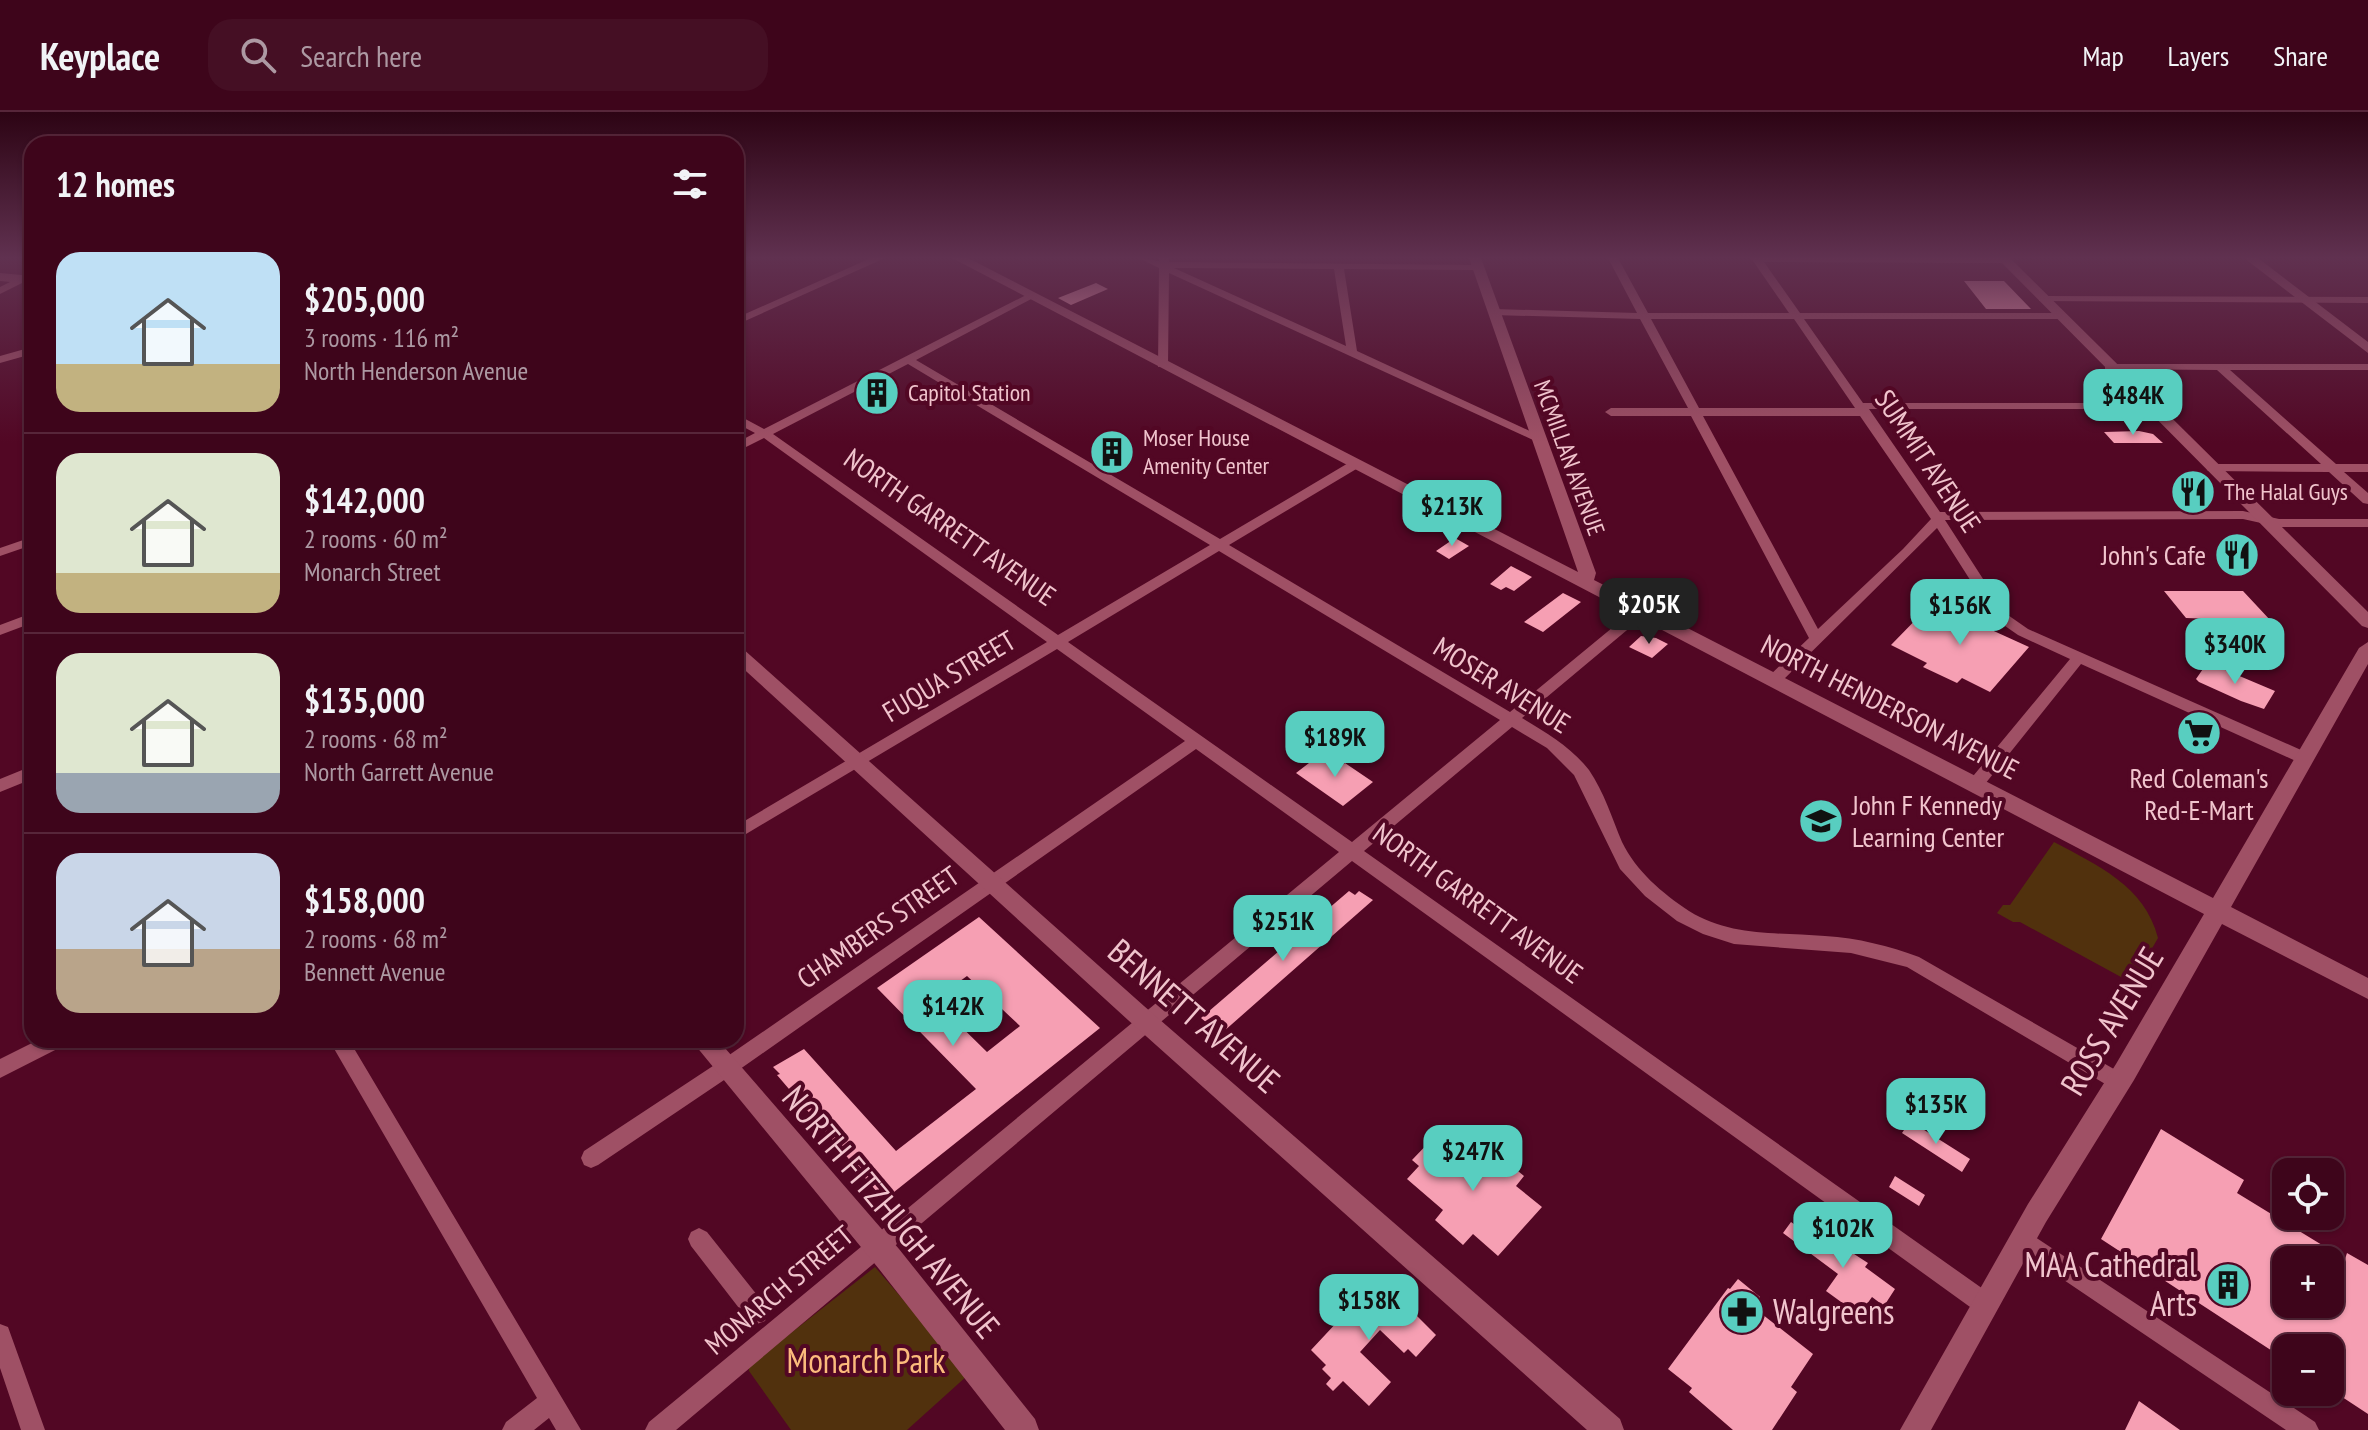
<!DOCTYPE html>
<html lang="en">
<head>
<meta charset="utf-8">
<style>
	body { margin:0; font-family:"PT Sans Narrow",sans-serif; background:#450f24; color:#f1f3f6; height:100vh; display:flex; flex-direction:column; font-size:30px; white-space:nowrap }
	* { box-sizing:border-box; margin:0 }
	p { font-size:26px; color:#ad99a3 }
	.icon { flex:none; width:44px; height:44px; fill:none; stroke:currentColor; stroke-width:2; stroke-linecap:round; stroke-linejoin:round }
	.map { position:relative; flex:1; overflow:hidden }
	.panel { position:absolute; left:24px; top:24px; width:720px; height:912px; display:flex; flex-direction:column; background:#3e051b; border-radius:24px; box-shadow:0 2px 6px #0004,0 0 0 2px #57263a }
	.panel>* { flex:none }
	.controls { position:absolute; left:2272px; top:1046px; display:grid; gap:16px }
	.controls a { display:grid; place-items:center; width:72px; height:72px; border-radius:16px; background:#3e051b; box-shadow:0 2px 6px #0004,0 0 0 2px #57263a; font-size:40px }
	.price { position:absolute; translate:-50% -68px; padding:0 18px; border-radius:16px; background:#58cec0; color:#111; font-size:26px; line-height:52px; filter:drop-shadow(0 2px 4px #0008) }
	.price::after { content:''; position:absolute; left:50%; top:48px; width:24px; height:18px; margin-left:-12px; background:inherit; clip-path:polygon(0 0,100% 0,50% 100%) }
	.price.on { background:#222; color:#fff }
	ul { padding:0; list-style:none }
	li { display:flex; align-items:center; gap:24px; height:200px; padding:0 32px }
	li+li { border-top:2px solid #57263a }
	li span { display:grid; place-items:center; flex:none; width:224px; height:160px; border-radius:24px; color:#555 }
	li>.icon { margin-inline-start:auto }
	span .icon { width:96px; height:96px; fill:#fffc; stroke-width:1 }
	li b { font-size:34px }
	h2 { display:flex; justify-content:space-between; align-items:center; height:96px; padding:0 32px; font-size:34px }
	header { display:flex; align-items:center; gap:48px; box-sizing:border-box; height:112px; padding:0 40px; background:#3e051b; border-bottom:2px solid #57263a }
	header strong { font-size:38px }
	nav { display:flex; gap:44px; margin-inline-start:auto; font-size:28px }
	.search { width:560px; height:72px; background:#450f24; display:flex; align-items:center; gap:20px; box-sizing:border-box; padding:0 28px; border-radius:24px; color:#ad99a3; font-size:30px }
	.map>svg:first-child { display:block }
</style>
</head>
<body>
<header>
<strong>Keyplace</strong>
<div class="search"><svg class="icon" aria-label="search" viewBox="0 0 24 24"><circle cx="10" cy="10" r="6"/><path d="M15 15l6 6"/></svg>Search here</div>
<nav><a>Map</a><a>Layers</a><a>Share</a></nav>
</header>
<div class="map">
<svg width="2368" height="1318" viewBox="0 0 2368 1318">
	<rect width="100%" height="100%" fill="#520724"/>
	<path fill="#51310d" d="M2054,730C2097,753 2145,774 2158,826L2132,871L2020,810H2013L1997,801L2003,793H2010Z
		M875,1155L968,1263L907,1318H791L749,1259V1254Z"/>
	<path fill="#f69fb3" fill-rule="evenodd" d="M1964,169H2004L2031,197H1986Z
		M1096,171L1108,177L1071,193L1058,186Z
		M2139,319L2153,322L2163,331H2114L2104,320Z
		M1455,426L1469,434L1449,447L1436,439Z
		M1511,454L1532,465L1514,479L1506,475L1501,478L1490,472Z
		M2164,479H2243L2271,509L2186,506Z
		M1563,481L1581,490L1543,520L1524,510Z
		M1932,491L1946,497L1950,492H1974L1963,505L2029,535L1990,580L1962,566L1957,571L1923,555L1927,551L1891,533Z
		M1641,524L1656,526L1668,532L1652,546L1629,535Z
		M2211,552L2275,579L2264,597L2241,589L2199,570L2196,567L2205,554Z
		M1322,641L1341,654L1345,651L1373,670L1343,694L1296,661Z
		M1349,779L1355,783L1359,779L1373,788L1215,927L1201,916L1207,911L1201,906Z
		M979,805L1100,916L884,1088L777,963L780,962L773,955L804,937L896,1039L976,977L877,876ZM967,864L1020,914L987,940L934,888Z
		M1910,1009L1970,1047L1962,1060L1902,1021Z
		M2161,1017L2244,1068L2237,1081L2345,1147L2347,1141L2368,1153V1302L2330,1277V1236H2286V1248L2101,1127ZM2286,1148H2330V1192H2286Z
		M1452,1020L1487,1050L1496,1041L1524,1064L1516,1074L1542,1095L1498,1144L1473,1122L1463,1133L1435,1108L1443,1098L1407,1067L1419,1054L1412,1048L1435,1024L1442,1030Z
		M1895,1064L1925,1083L1919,1094L1889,1075Z
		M1791,1110L1805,1120L1809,1113L1868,1151L1865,1155L1895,1177L1884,1194L1872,1185L1859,1203L1826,1179L1838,1162L1783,1121Z
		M1738,1167L1760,1185L1753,1195L1813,1242L1791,1275L1797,1280L1772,1318H1733L1689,1280L1692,1276L1668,1257L1728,1176L1730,1177Z
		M1380,1172L1393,1185L1396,1183L1436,1223L1416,1245L1408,1237L1404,1241L1380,1218L1360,1240L1391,1270L1369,1294L1343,1269L1333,1279L1326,1272L1331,1266L1322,1257L1326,1253L1311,1238L1353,1193L1357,1197Z
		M2139,1289L2180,1318H2125Z"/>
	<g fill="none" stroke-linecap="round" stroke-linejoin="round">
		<path fill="#9f5065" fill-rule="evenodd" d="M871,146H885L736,213V206Z
			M1139,146L1159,149V146H1169V150L1482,153V157L1478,158L1344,157L1357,239L1543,325L1537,329L1533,328L1169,161L1168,253L1158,255L1159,156ZM1174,156L1334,157L1346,234Z
			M1608,146H1618L1648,201H1789L1751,146H2009L2008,150L2005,151L1764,150L1800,201H2060L2065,204L2060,207H1804L1863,291H2149L2155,294L2149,297H1869L1940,400L2243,399L2279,407H2368V415H2279L2243,407L1945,408L2005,501L2028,517L2310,642L2312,646L2310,650H2298L2081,552L1981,677H1969L1967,673L1969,669L2070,547L2018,523L1995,507L1937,416L1778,573H1768L1766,569L1768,565L1809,526L1691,304H1611L1605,300L1611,296H1688L1640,207L1494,203L1489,200L1494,197L1637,201ZM1651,207H1794L1855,296H1699ZM1703,304H1860L1931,407L1903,437L1818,517Z
			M32,159V166L0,182V175Z
			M1028,182L1037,184L916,248L1220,427L1350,350H1358V356L1229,433L1510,600L1635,497H1645L1647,500L1645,503L1522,606C1547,621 1571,635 1589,658C1604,680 1612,706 1622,730C1636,759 1662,781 1689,799C1731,825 1777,820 1825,824C1858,826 1889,834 1919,845L2126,964L2129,970L2126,976L2119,979L2112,976L1907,855L1851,841L1734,832L1703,822L1677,809L1645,784L1620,757L1574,663L1547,636L1512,615L1364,739L1993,1184L1996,1192L1993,1200L1985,1203L1977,1200L1352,749L676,1318H645L649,1310L1339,740L1196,637L733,962L598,1053L591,1056L584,1053L581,1046L584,1039L719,950L1185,629L1057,537L736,728V714L1047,530L768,329L764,326L736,340V331L755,321L736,311V302L764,317ZM908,252L1210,433L1058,523L773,322ZM1219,439L1500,608L1352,730L1068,530Z
			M2043,184L2368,185V191L2039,189V185Z
			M32,235V242L0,251V244Z
			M2109,252H2368V258H2230L2336,352H2368V360H2344L2368,381V392L2363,391L2329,360L2208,359L2206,356L2212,352H2321L2217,258L2105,257V253Z
			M32,425V433L0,444V436Z
			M32,501V511L0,523V513Z
			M32,654V667L0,680V667Z
			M38,928H66L63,934L0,966V947Z
			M329,928H349L581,1318H556L549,1306L534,1318H502L506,1310L537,1286Z
			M699,1116L707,1120L765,1193L768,1201L765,1209L757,1212L749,1209L691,1134L688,1127L691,1120Z
			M2023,1117L2315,1310L2319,1318H2286L2015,1135L2012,1128L2015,1121Z
			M0,1212L8,1215L45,1318H21L0,1256Z"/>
		<path fill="#9f5065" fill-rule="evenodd" d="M952,146H968L1578,460L1469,146H1481L1596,461L1594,468L2213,786L2359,536L2368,530V552L2231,795L2368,866V887L2222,812L2134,968L2046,1110L1931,1318H1900L2028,1092L2116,952L2204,802Z
			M1997,146H2010L2368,500V516L2362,514Z
			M2244,146H2258L2368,230V241Z
			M0,161L32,164V172L0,169Z
			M736,534L742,536L1144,894L1620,1307L1624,1318H1587L1128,908L736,550Z
			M691,928H718L899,1137L1035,1307L1039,1318H1005L879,1157Z"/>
	</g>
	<linearGradient id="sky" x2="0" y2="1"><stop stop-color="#2d0414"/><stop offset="0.44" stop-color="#603150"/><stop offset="1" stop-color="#603150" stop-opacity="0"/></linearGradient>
	<rect width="2368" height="331" fill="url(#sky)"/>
	<defs>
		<g id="building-disc" transform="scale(2.3)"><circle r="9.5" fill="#58cec0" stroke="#520724"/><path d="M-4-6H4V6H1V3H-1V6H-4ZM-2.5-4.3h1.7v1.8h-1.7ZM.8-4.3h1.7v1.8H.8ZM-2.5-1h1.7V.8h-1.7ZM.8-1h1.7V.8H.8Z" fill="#111"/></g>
		<g id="restaurant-disc" transform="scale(2.3)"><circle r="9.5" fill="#58cec0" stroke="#520724"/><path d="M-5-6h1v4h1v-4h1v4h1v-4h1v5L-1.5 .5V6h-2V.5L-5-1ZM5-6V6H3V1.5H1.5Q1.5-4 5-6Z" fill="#111"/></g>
		<g id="supermarket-disc" transform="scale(2.3)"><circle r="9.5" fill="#58cec0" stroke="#520724"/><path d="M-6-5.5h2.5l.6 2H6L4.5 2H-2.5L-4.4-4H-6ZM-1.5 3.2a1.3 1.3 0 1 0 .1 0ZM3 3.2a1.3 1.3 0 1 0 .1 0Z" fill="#111"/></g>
		<g id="school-disc" transform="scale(2.3)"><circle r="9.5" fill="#58cec0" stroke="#520724"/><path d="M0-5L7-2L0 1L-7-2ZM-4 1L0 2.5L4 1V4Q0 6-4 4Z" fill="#111"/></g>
		<g id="pharmacy-disc" transform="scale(2.3)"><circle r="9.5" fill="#58cec0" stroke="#520724"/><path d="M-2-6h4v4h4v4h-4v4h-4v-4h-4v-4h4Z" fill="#111"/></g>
	</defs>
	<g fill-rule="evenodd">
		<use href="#building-disc" x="877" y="281"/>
		<use href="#building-disc" x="1112" y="340"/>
		<use href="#restaurant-disc" x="2193" y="380"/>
		<use href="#restaurant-disc" x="2237" y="443"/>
		<use href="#supermarket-disc" x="2199" y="621"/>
		<use href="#school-disc" x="1821" y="709"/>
		<use href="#building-disc" x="2228" y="1173"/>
		<use href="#pharmacy-disc" x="1742" y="1200"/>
	</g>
	<g text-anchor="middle" stroke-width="8" stroke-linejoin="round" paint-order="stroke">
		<g font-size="24" fill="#f1c4cd" stroke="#520724" text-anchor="start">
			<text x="908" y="289">Capitol Station</text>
			<text x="1143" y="334">Moser House<tspan x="1143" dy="28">Amenity Center</tspan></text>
			<text x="2224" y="388">The Halal Guys</text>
		</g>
		<g font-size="24" fill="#f1c4cd" stroke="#520724">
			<text transform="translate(1569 346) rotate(70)" y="8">MCMILLAN AVENUE</text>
		</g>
		<g font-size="28" fill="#f1c4cd" stroke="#520724">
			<text transform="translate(1928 349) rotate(56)" y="10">SUMMIT AVENUE</text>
			<text transform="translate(950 415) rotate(35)" y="10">NORTH GARRETT AVENUE</text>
			<text transform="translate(949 564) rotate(-31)" y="10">FUQUA STREET</text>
			<text transform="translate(1502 573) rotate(32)" y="10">MOSER AVENUE</text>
			<text transform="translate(1890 595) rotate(27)" y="10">NORTH HENDERSON AVENUE</text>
			<text transform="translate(1478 791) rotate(36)" y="10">NORTH GARRETT AVENUE</text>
			<text transform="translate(878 815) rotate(-35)" y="10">CHAMBERS STREET</text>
			<text transform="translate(779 1178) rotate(-40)" y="10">MONARCH STREET</text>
		</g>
		<g font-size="28" fill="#f1c4cd" stroke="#520724" text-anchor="end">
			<text x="2206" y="453">John's Cafe</text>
			<text x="2199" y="676" text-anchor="middle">Red Coleman's<tspan x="2199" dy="32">Red-E-Mart</tspan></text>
			<text x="1852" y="703" text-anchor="start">John F Kennedy<tspan x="1852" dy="32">Learning Center</tspan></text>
		</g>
		<g font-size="34" fill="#f1c4cd" stroke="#520724">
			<text transform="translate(1194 904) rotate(41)" y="12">BENNETT AVENUE</text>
			<text transform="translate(2112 909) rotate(-59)" y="12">ROSS AVENUE</text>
			<text transform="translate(891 1100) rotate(50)" y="12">NORTH FITZHUGH AVENUE</text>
		</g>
		<g font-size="34" fill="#f1c4cd" stroke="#520724" text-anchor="end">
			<text x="2197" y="1165">MAA Cathedral<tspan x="2197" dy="39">Arts</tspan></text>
			<text x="1773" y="1212" text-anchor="start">Walgreens</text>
		</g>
		<g font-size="34" fill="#fbbb7c" stroke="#520724">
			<text x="866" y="1261">Monarch Park</text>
		</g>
	</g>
</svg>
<div class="controls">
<a><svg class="icon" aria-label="locate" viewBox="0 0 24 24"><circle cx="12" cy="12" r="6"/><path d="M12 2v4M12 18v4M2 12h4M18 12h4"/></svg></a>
<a>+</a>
<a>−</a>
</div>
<b class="price" style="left:2133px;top:325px">$484K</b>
<b class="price" style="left:1452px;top:436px">$213K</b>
<b class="price on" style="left:1649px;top:534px">$205K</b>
<b class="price" style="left:1960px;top:535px">$156K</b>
<b class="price" style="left:2235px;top:574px">$340K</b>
<b class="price" style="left:1335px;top:667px">$189K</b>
<b class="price" style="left:1283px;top:851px">$251K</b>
<b class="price" style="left:953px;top:936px">$142K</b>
<b class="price" style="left:1936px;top:1034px">$135K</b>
<b class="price" style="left:1473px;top:1081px">$247K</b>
<b class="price" style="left:1843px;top:1158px">$102K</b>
<b class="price" style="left:1369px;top:1230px">$158K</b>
<section class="panel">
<h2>12 homes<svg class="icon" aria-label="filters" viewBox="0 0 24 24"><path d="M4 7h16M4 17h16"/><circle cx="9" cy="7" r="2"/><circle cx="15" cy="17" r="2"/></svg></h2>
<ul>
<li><span style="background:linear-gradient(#bfe0f5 70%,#c2b280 0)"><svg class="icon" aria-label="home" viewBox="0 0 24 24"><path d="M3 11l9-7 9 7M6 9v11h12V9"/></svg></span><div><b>$205,000</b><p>3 rooms · 116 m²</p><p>North Henderson Avenue</p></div></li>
<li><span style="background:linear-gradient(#dfe7d0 75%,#c2b280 0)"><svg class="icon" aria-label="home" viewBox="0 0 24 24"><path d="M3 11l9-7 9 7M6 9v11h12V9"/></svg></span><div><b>$142,000</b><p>2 rooms · 60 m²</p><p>Monarch Street</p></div></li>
<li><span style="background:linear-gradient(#dfe7d0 75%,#9aa5b1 0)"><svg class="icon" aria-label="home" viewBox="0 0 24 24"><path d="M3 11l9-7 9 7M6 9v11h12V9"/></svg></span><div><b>$135,000</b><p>2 rooms · 68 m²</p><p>North Garrett Avenue</p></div></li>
<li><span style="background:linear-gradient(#c9d6e8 60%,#b9a48a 0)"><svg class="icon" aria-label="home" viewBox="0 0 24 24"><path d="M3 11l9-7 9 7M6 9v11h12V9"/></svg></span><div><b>$158,000</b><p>2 rooms · 68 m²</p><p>Bennett Avenue</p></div></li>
</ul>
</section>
</div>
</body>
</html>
